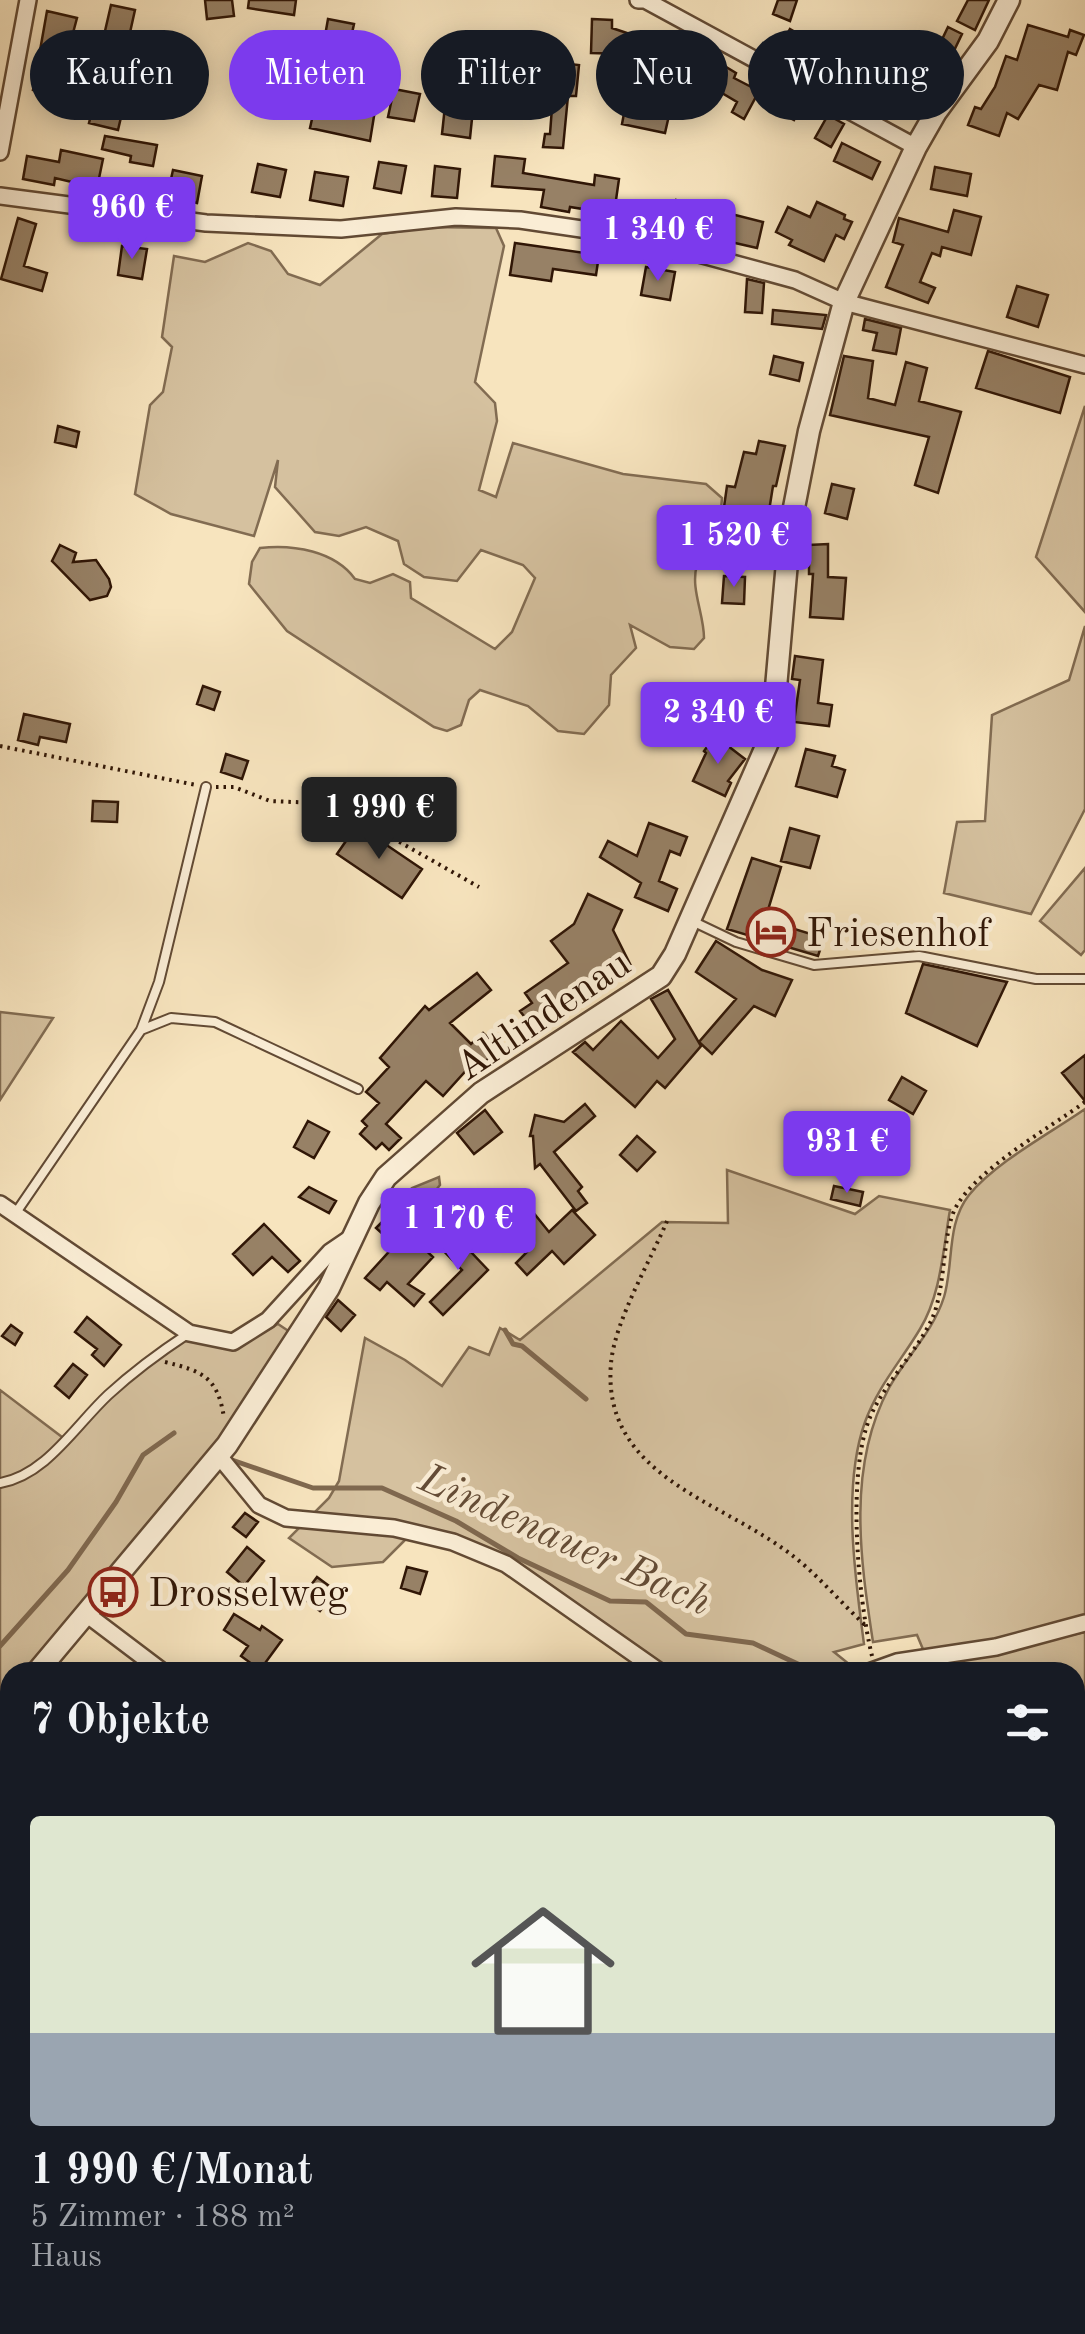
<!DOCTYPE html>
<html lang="de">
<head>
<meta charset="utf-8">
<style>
	body { margin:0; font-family:"Old Standard TT",serif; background:#20242c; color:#f1f3f6; height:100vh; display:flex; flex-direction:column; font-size:38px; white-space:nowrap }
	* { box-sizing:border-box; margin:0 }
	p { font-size:32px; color:#9ea1a6 }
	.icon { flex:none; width:55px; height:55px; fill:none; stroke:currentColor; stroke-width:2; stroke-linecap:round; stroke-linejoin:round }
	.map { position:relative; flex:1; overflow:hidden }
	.sheet { position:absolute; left:0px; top:1662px; width:1085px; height:672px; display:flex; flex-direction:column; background:#171b24; border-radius:30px 30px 0 0; box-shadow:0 5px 25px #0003 }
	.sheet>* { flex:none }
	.guide { position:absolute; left:30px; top:30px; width:1025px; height:90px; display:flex; gap:20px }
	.price { position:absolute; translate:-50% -85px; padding:0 22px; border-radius:10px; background:#7c3aed; color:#fff; font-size:32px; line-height:65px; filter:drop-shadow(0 2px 5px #0008) }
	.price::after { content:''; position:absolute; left:50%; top:60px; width:30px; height:22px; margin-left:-15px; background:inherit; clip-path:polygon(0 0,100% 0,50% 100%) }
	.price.on { background:#222; color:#fff }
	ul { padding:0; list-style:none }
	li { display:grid; align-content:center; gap:20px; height:530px; padding:0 30px }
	li span { display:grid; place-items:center; height:310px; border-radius:10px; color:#555 }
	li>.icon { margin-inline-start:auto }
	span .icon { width:180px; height:180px; fill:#fffc; stroke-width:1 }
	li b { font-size:42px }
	h2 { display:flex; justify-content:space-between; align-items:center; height:120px; padding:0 30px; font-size:42px }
	.tag { padding:0 35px; border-radius:45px; background:#171b24; box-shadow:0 5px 25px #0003; font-size:35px; line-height:90px }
	.tag.on { background:#7c3aed; color:#fff }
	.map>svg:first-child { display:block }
</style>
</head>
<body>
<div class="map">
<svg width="1085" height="2334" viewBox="0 0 1085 2334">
	<rect width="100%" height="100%" fill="#f7e4be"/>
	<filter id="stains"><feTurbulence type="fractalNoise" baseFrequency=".002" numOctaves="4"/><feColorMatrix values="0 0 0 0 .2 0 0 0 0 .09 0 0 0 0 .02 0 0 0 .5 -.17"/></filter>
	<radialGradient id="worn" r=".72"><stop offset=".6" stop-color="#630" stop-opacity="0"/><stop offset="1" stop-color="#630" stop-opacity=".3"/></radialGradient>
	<path fill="#d5c19f" stroke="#826c52" stroke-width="2.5" d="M428,227L496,228L504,246L475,382L495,403L497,421L479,490L496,497L513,443L623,474L706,484L722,498L717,556L697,565C690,588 704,614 704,638L694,649L670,647L630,625L636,648L611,675L609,705L584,734L558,731L528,706L480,690L469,700L461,725L447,731L434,727L287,631L249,584L252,562L260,548C293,544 335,551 355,579L370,583L393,574L410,582L411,598L495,649L512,632L535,578L523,565L481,550L457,581L424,577L404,564L398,541L366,527L339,536L315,532L275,487L278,460L254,536L171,514L135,494L150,405L163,392L172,347L162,337L174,256L205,262L248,243L271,251L288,274L320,285L382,234Z
		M1085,406V612L1036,557Z
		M1085,626V809L1031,914L944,893L957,822L985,821L992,715L1069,680Z
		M1085,868V950L1081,955L1040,921Z
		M0,1012L53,1018L0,1100Z
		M1085,1109V1617L1014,1638L925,1654L917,1635L873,1642C860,1558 847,1466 889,1388C906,1357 933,1332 944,1297C954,1264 946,1224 969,1195C996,1162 1049,1134 1085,1109Z
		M727,1170L855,1214L879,1196L950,1210C943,1249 941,1295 920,1329C901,1361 878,1386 865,1422C842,1486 855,1577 864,1644L834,1652L849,1664L845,1672H664L507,1561L415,1530L383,1562L332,1567L289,1538L329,1498L339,1481L365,1338L405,1360L442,1386L469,1347L489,1355L500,1328L520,1340L662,1222L728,1223Z
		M278,1324L293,1334L221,1442L32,1672H10V1703L0,1717V1390L66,1440L107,1396L189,1333L234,1349Z
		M1085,1632V1811L1075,1814V1672H932L930,1666Z
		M0,2039L10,2046V2325H575L578,2334H0Z
		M1085,2204V2334H965L971,2325H1075V2212Z"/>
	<path fill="#b39e7f" stroke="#7f684f" stroke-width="2.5" d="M439,1177L440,1185L425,1204L401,1217L393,1204L412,1188Z"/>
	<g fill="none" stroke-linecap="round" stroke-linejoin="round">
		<path stroke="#7f684f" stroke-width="5" d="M505,1330L513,1344L522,1346L586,1399
			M232,1460L313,1488H382L456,1521L518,1558L610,1601L646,1602L686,1634L753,1643L815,1672
			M0,1646L68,1570L116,1502L143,1455L174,1433"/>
	</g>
	<path fill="#978166" stroke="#301606" stroke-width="2.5" d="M205,0H232L234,16L207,19Z
		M249,0H296L294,15L248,8Z
		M778,0H797L790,21L773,14Z
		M968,0H989L975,30L957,21Z
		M111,5L135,10L129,37L105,31Z
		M47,11L77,18L73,33L94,38L89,58L64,53L57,95L33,90Z
		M328,19L354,24L348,52L323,47Z
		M592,19L612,20V28L648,40L636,78L619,73L625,54L591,53Z
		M1028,25L1068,37L1070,30L1084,35L1076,55L1068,52L1057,90L1039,85L1018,119L1007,113L999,136L968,125L975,107L981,109L995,87L1006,56L1017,60Z
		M948,27L962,34L950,59L936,52Z
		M790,29L841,58L838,64L812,55L807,64L779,48Z
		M281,32L318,40L304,108L285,104L290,78L273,75Z
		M447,41L474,47L472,55L542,69V61L579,65L576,96H568L563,148L543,147L545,134H550L553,94L440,69Z
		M845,55L886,72L875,101L833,84Z
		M708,56L736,73L734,78L759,91L744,119L732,112L737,102L695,77Z
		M66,86L126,96L118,130L89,123L93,107L63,102Z
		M774,87L803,102L794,120L765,105Z
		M394,89L420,94L414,121L388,117Z
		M628,92L672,102L665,133L622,124Z
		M316,101L375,110L370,141L310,128Z
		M445,106L473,109L470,138L442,134Z
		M828,115L844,124L831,147L815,138Z
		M105,136L157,145L153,166L130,162L131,156L102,149Z
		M842,143L880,162L872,179L834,161Z
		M61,150L103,159L97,188L55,178L54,185L23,179L27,156L59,162Z
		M495,156L525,159L523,173L594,185L595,175L619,179L614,214L570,207L569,212L541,207L544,190L492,186Z
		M379,162L406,166L401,193L374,188Z
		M258,164L286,170L280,197L252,192Z
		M435,166L460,169L457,198L432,196Z
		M935,167L971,174L967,196L931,189Z
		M173,170L202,176L197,203L167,197Z
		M315,172L348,177L343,206L310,200Z
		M676,200L763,222L757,248L722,240L724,232L672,223Z
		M817,202L845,215L844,219L852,222L844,239L836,235L824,261L789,245L792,240L776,232L788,207L810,217Z
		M954,210L981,217L971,255L942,247L940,256L932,253L920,282L935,288L928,303L886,287L903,245L893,242L899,218L948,232Z
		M18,218L36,224L24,266L47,273L42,291L1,279Z
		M515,243L599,255L596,275L553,269L551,281L510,275Z
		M122,246L147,249L142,279L118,275Z
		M646,267L675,272L670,300L641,295Z
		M747,279L764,283L762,313L745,312Z
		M1017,286L1048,295L1038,327L1007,317Z
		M773,310L826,315L822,329L772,324Z
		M865,319L901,328L896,354L873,350L877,333L863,330Z
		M988,351L1070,377L1060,413L976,388Z
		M774,356L803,363L799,381L770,374Z
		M844,356L873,361L868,398L895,405L906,362L927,368L919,401L961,412L938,493L915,485L929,437L830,415Z
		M58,426L79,432L76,447L55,442Z
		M759,441L785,446L776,486H773L765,536L745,533L746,525L722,521L727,486L735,487L744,452L756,454Z
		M832,484L854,489L847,519L825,513Z
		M828,544V577L846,578L843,619L810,617L813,574H809V545Z
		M60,545L76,553L73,562L96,560L109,579L111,587L107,596L90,600L52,561Z
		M724,576L745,577L744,604L722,603Z
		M795,656L823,660L818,703L832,705L829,726L794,722L800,680L792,679Z
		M203,686L220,692L214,710L197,704Z
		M24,714L70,724L66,742L40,737L38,745L18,740Z
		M715,736L745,759L728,781L731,783L725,796L693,781L706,753L704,751Z
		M806,749L835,756L832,766L845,770L837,797L796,786Z
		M226,754L248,761L242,779L221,772Z
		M93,801L118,802L117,822L92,821Z
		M649,823L687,837L680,855L670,851L659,881L677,889L668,911L635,897L641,883L600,857L608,841L637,856Z
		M357,825L422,869L402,898L337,854Z
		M790,828L819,836L810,868L781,861Z
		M752,858L781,867L765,920L824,938L818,956L727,929Z
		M588,894L622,910L613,930L633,970L614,979L608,967L530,1024L520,1011L532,1003L525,993L568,963L551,941L574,924Z
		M716,941L762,970L792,980L775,1016L754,1006L712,1054L699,1042L736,999L696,972Z
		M923,964L1007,982L977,1046L906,1013Z
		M477,973L491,990L450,1023L471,1044L483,1033L499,1048L477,1070L472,1064L443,1096L426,1081L386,1124L401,1138L389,1150L382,1143L376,1149L360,1134L367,1126L362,1121L379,1103L366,1092L389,1067L380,1058L425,1006L429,1010Z
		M668,990L701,1046L665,1088L657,1081L635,1107L573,1052L585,1042L593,1050L621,1021L658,1058L675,1039L651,999Z
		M1085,1055V1101L1062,1073Z
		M902,1077L926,1091L913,1114L889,1100Z
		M585,1104L595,1116L554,1152L582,1187L578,1191L587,1203L576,1211L540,1164L535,1168L533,1136H530L535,1115L564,1122Z
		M485,1110L502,1132L474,1154L457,1133Z
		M308,1121L329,1132L314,1158L294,1147Z
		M637,1136L655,1152L637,1171L620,1155Z
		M834,1186L863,1192L860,1206L831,1199Z
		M309,1187L336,1201L329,1213L299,1197Z
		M516,1191L549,1232L572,1210L595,1235L564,1264L552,1251L527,1275L516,1263L527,1252L504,1225L511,1220L499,1205Z
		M389,1215L433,1257L408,1284L424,1294L414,1306L387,1282L380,1290L365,1278L395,1245L376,1228Z
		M264,1224L300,1261L288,1272L272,1257L253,1275L233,1254Z
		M451,1231L488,1270L443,1315L430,1302L462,1270L437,1244Z
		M338,1300L355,1315L341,1331L326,1317Z
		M87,1317L121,1345L104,1366L92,1355L97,1349L75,1332Z
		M11,1325L22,1333L15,1345L2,1336Z
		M73,1364L87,1375L69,1398L55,1386Z
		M245,1513L258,1522L246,1537L233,1527Z
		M247,1547L264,1561L244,1586L227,1572Z
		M407,1567L427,1572L420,1594L401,1588Z
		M317,1577L336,1591L320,1611L302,1597Z
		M234,1614L260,1630L262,1626L282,1640L260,1670L241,1656L248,1646L224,1630Z"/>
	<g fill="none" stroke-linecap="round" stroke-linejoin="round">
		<g stroke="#624a34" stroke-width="12">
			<path id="service" d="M692,921L736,942L814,965L919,956L1036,979H1085
				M141,1030L171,1018L215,1022L358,1089
				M15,1214L141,1030L159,982L206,787
				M0,1483C46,1475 75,1426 108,1395C133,1372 160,1352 189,1333
				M0,1837L10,1846"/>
		</g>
		<g stroke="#624a34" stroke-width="20">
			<path id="minor" d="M638,0H645L916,147
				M0,152L28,0
				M0,196L206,223L341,229L456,217L520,220L636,237L795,280L844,302L1085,365
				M0,1204L189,1333L233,1342L268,1320L330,1252L352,1237
				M219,1456L259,1505L286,1518L394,1528L453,1542L506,1564L660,1672
				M85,1613L163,1672
				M869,1672L897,1662L996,1647L1085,1623
				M0,2231L10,2228
				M1075,2233L1085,2219
				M584,2325L587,2334
				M790,2325L800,2334
				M383,2334L388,2325"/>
		</g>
		<g stroke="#624a34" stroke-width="25">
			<path id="tertiary" d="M37,1672L227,1445L329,1288L369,1203L386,1177L481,1093L661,976L675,954L772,733L790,528L809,431L844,302L916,147L936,112L988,41L1009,0
				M0,1724L10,1710"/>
		</g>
		<path stroke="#301606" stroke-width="4" stroke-dasharray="2.5 5" stroke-linecap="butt" d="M0,746L196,785
			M216,787H234L270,801L317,803L350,814L479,887
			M667,1221C650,1262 615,1320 611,1363C601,1477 722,1500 793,1556C819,1576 841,1603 865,1625
			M165,1362C202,1371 218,1377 224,1418
			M872,1656C858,1598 846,1470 871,1415C887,1380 916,1353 932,1319C946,1288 942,1232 956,1207C977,1169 1048,1129 1085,1102
			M1047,2325L1054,2334
			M1022,2334L1025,2325"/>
		<use href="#service" stroke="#faedd5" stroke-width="8"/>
		<use href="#minor" stroke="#faedd5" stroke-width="15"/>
		<use href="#tertiary" stroke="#faedd5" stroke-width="20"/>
	</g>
	<defs>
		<g id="hotel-ring" transform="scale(2.5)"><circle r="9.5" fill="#faedd5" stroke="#8f2418" stroke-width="1.5"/><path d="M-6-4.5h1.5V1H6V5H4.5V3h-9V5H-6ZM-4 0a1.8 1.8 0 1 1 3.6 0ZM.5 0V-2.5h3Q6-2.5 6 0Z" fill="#8f2418"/></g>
		<g id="bus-ring" transform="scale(2.5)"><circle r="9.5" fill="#faedd5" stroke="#8f2418" stroke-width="1.5"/><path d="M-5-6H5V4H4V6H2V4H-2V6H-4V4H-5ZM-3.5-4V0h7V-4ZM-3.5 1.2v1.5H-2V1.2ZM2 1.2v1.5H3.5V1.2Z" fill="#8f2418"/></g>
	</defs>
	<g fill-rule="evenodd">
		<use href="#hotel-ring" x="771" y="932"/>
		<use href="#bus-ring" x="113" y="1592"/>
	</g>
	<g text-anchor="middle" stroke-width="9" stroke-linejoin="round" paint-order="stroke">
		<g font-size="40" fill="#301606" stroke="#faedd5" text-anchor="start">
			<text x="806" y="946">Friesenhof</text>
			<text x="148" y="1606">Drosselweg</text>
		</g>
		<g font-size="40" fill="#301606" stroke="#faedd5">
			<text transform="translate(542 1014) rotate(-34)" y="14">Altlindenau</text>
		</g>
		<g font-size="42" font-style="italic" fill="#644c36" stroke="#faedd5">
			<text transform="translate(566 1538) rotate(24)" y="15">Lindenauer Bach</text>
		</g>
	</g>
	<rect width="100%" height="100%" filter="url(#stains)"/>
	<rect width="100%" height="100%" fill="url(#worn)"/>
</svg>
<b class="price" style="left:132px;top:262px">960 €</b>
<b class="price" style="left:658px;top:284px">1 340 €</b>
<b class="price" style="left:734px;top:590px">1 520 €</b>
<b class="price" style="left:718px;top:767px">2 340 €</b>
<b class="price on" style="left:379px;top:862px">1 990 €</b>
<b class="price" style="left:847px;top:1196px">931 €</b>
<b class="price" style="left:458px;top:1273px">1 170 €</b>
<div class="guide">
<a class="tag">Kaufen</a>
<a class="tag on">Mieten</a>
<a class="tag">Filter</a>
<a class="tag">Neu</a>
<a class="tag">Wohnung</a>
</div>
<section class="sheet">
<h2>7 Objekte<svg class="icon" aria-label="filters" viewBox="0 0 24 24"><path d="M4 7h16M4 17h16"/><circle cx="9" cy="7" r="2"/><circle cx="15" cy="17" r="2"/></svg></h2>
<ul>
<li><span style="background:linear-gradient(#dfe7d0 70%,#9aa5b1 0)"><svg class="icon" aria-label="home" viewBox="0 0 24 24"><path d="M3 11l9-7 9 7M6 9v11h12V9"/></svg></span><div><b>1 990 €/Monat</b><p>5 Zimmer · 188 m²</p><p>Haus</p></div></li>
</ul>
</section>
</div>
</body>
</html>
